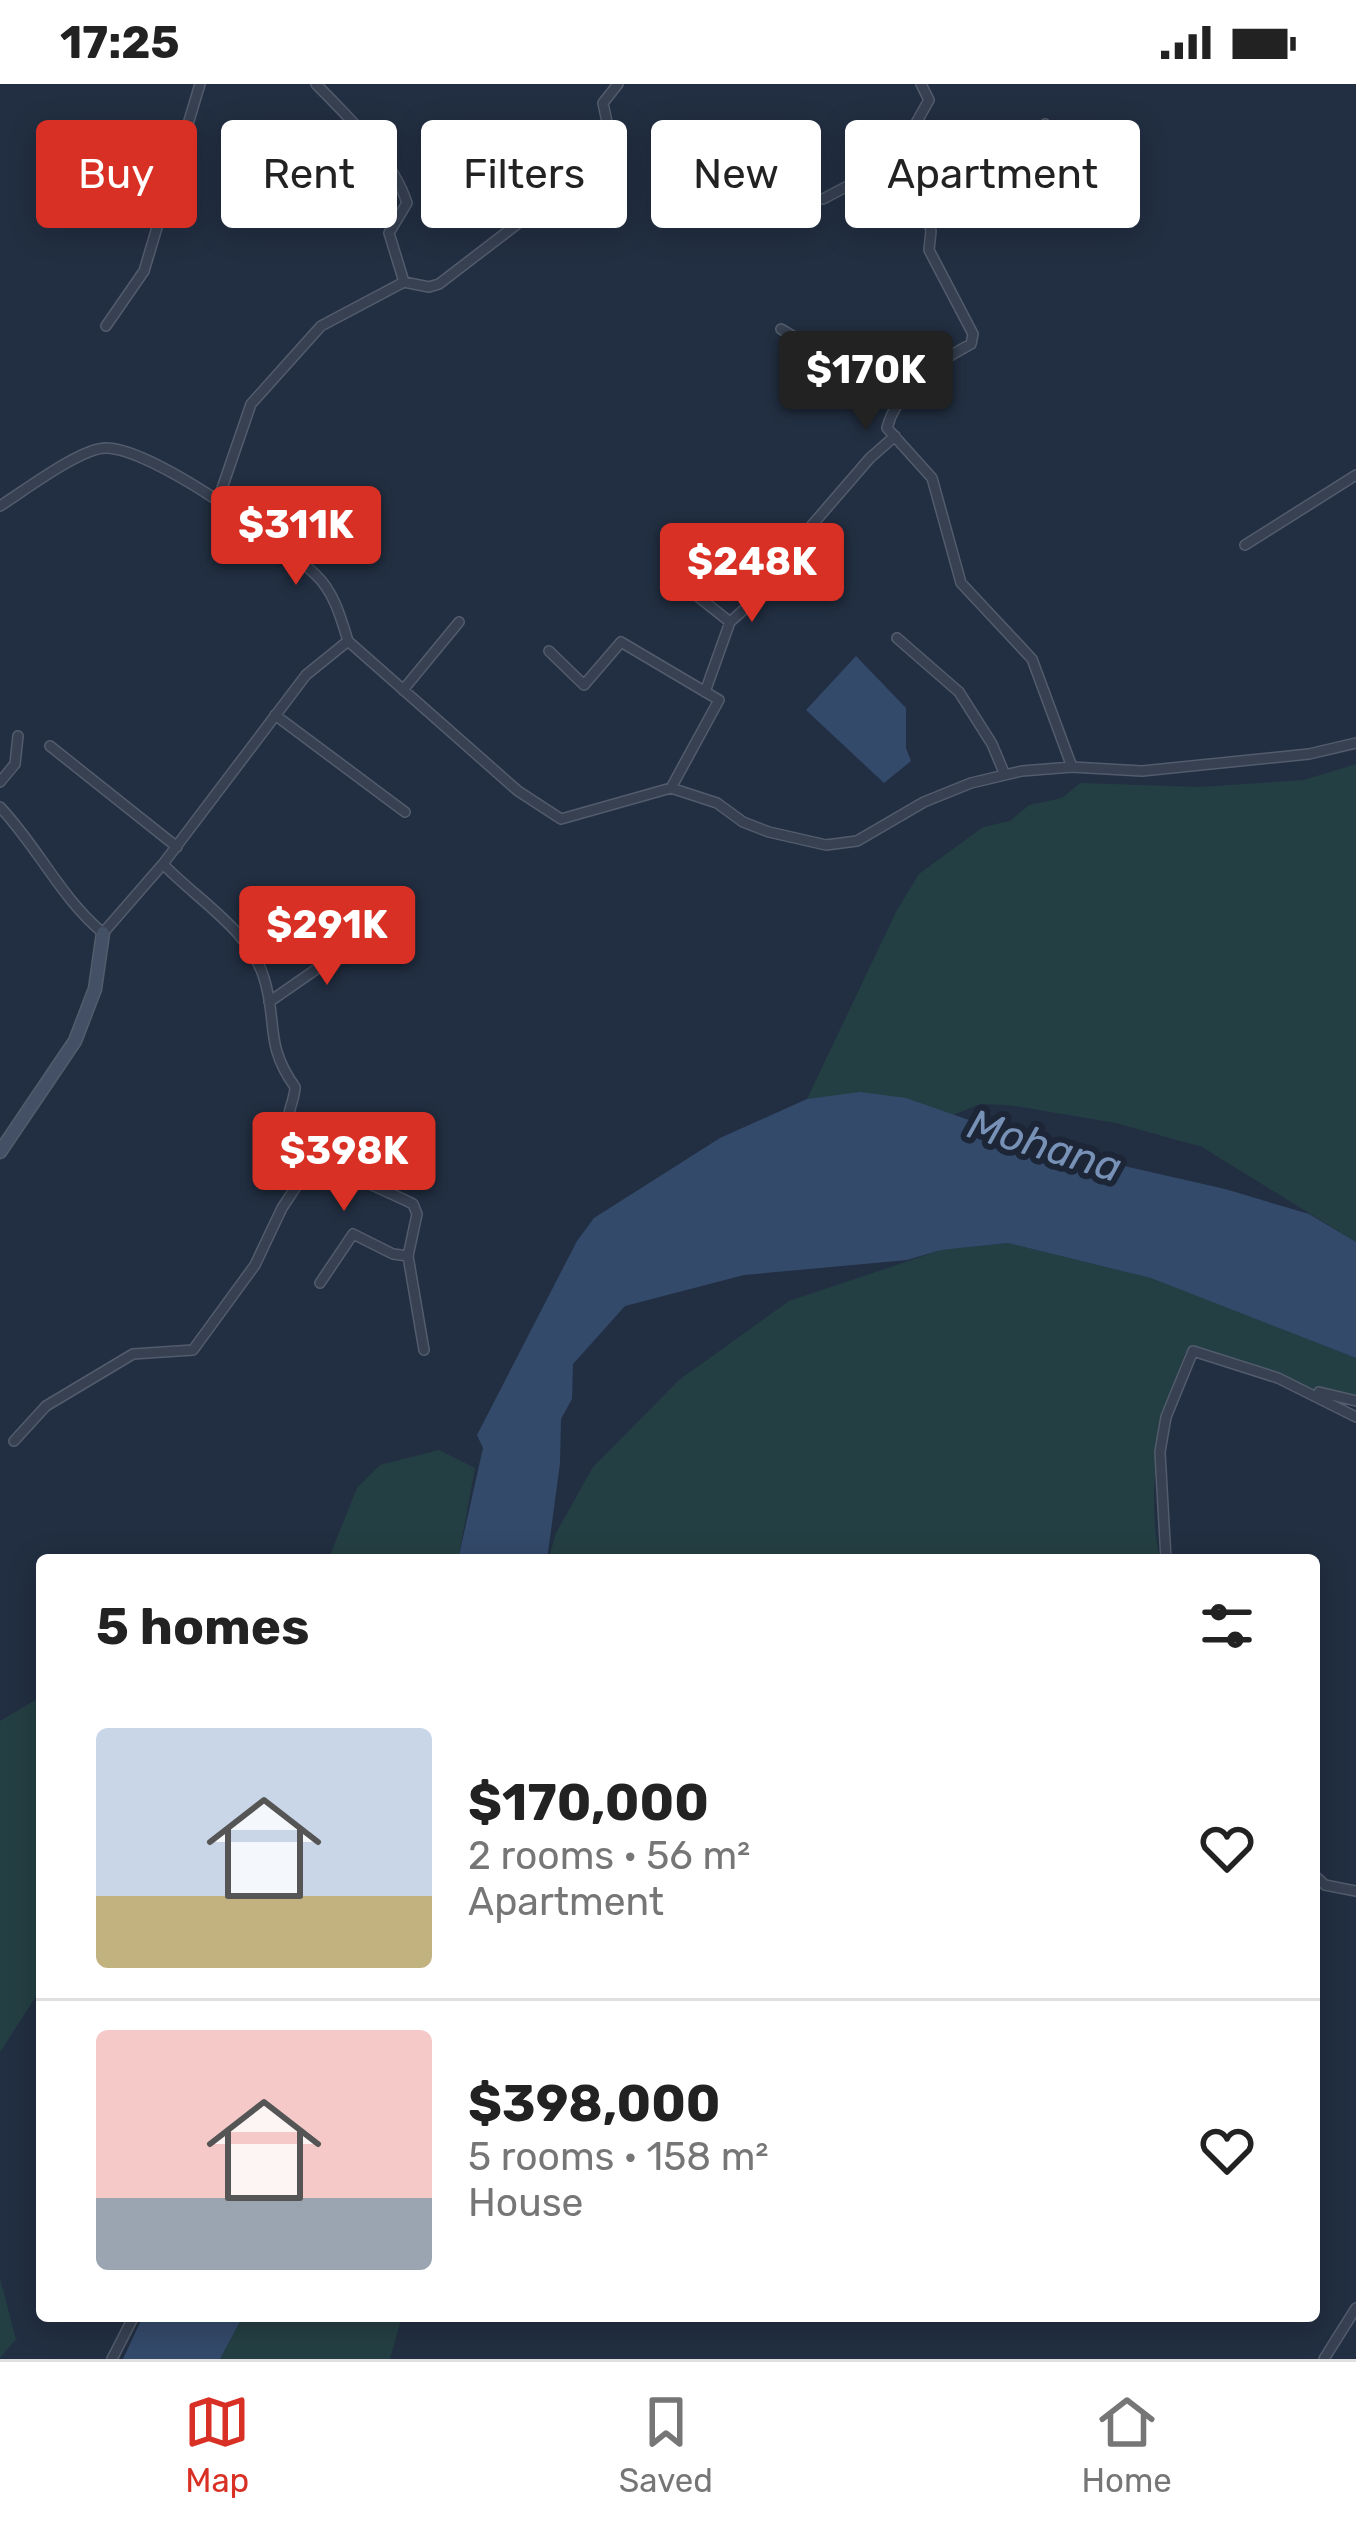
<!DOCTYPE html>
<html lang="en">
<head>
<meta charset="utf-8">
<style>
	body { margin:0; font-family:Rubik,sans-serif; background:#f2f2f2; color:#222; height:100vh; display:flex; flex-direction:column; font-size:45px; white-space:nowrap }
	* { box-sizing:border-box; margin:0 }
	p { font-size:39px; color:#767676 }
	.icon { flex:none; width:66px; height:66px; fill:none; stroke:currentColor; stroke-width:2; stroke-linecap:round; stroke-linejoin:round }
	.map { position:relative; flex:1; overflow:hidden }
	.drawer { position:absolute; left:36px; top:1470px; width:1284px; height:768px; display:flex; flex-direction:column; background:#fff; border-radius:12px; box-shadow:0 6px 30px #0003 }
	.drawer>* { flex:none }
	.hud { position:absolute; left:36px; top:36px; width:1284px; height:108px; display:flex; gap:24px }
	.price { position:absolute; translate:-50% -102px; padding:0 27px; border-radius:12px; background:#d93025; color:#fff; font-size:39px; line-height:78px; filter:drop-shadow(0 3px 6px #0008) }
	.price::after { content:''; position:absolute; left:50%; top:72px; width:36px; height:27px; margin-left:-18px; background:inherit; clip-path:polygon(0 0,100% 0,50% 100%) }
	.price.selected { background:#222; color:#fff }
	ul { padding:0; list-style:none }
	li { display:flex; align-items:center; gap:36px; height:300px; padding:0 60px }
	li+li { border-top:3px solid #e0e0e0 }
	li span { display:grid; place-items:center; flex:none; width:336px; height:240px; border-radius:12px; color:#555 }
	li>.icon { margin-inline-start:auto }
	span .icon { width:144px; height:144px; fill:#fffc; stroke-width:1 }
	li b { font-size:51px }
	h2 { display:flex; justify-content:space-between; align-items:center; height:144px; padding:0 60px; font-size:51px }
	.pill { padding:0 42px; border-radius:12px; background:#fff; box-shadow:0 6px 30px #0003; font-size:42px; line-height:108px }
	.pill.selected { background:#d93025; color:#fff }
	.status { display:flex; justify-content:space-between; align-items:center; height:84px; padding:0 60px; background:#fff; direction:ltr }
	.status svg { height:33px; fill:currentColor }
	.menu { display:flex; justify-content:space-around; align-items:center; height:168px; border-top:3px solid #e0e0e0; background:#fff; font-size:33px; color:#767676 }
	.menu a { display:grid; justify-items:center; gap:6px }
	.menu .selected { color:#d93025 }
	.map>svg:first-child { display:block }
</style>
</head>
<body>
<div class="status"><b>17:25</b><svg viewBox="0 0 49 12"><path d="M0 12V9h3v3zM5 12V6h3v6zM10 12V3h3v9zM15 12V0h3v12zM26 1h20v11H26zM47 4h2v5h-2z"/></svg></div>
<div class="map">
<svg width="1356" height="2275" viewBox="0 0 1356 2275">
	<rect width="100%" height="100%" fill="#222f42"/>
	<path fill="#243f43" d="M1356,680V1158L1202,1063L1116,1039L1008,1021L980,1020L953,1031C898,1011 865,1008 807,1015L897,826L919,790L983,743L1010,737L1029,721L1062,714L1080,699L1200,703L1304,696Z
		M1008,1159L1152,1194L1356,1274V1314L1311,1306L1196,1265L1185,1269C1160,1338 1145,1403 1160,1476H548L556,1449L593,1383L679,1296L789,1217L941,1166Z
		M439,1366L475,1384L458,1476H328L357,1404L380,1381Z
		M42,1612V1903L0,1968V1637Z
		M0,2195L16,2255L0,2274Z
		M243,2232H402L390,2275H220Z"/>
	<path fill="#344a6b" d="M856,572L906,624V664L911,677L884,699L806,626Z
		M860,1008L906,1014L1054,1066L1225,1105L1309,1130L1356,1158V1274L1151,1194L1008,1159L941,1166L907,1176L744,1191L625,1222L573,1280L572,1315L561,1335L560,1379L547,1476H458L483,1364L477,1351L577,1157L594,1134L720,1054L807,1015Z
		M143,2232H243L220,2275H123Z"/>
	<g fill="none" stroke-linecap="round" stroke-linejoin="round">
		<g stroke="#525c6c" stroke-width="12">
			<path id="street" d="M316,0C347,32 393,75 407,119L389,149L404,198
				M921,0L929,16L902,64L924,115L931,147L929,166L973,250L971,260C937,278 897,305 887,344L932,394L961,499L1032,575L1072,683
				M915,42C952,56 999,62 1039,58L1045,40
				M823,115L906,71
				M106,242L144,187L200,0
				M781,245L851,287L896,322
				M218,416L251,320L321,242L404,198L429,203L439,200L619,62L607,38L603,19L618,0
				M0,422C24,407 79,365 105,364C151,363 281,457 316,491C334,508 341,534 348,557L306,591L163,780
				M1245,461L1356,391
				M686,503L730,538L705,608
				M730,538L750,520L761,500L870,374L895,352
				M897,554L959,608L992,660L1005,691
				M348,557L518,707L561,735L671,704L717,719L743,738L769,748L826,761L857,757L924,718L971,699L1022,687L1072,683L1142,687L1309,670L1356,659
				M549,567L584,601L621,558L719,616L671,704
				M403,606L459,538
				M275,631L405,728
				M50,662L177,763
				M0,698L15,680L18,652
				M0,723C38,763 60,813 103,849L163,780C196,815 249,845 264,894C278,938 264,960 295,1003C295,1015 287,1028 288,1039C291,1072 387,1106 413,1120L417,1130L408,1172L424,1266
				M269,918L328,877L355,851
				M320,1199L353,1150L393,1170L408,1172
				M1319,1308L1356,1317
				M14,1357L46,1322L133,1270L193,1266L255,1181L282,1124L313,1077L312,1068
				M1166,1476L1160,1368L1166,1333L1193,1267L1278,1294L1356,1333
				M1314,1791L1325,1801L1356,1807
				M112,2275L134,2232
				M1324,2275L1356,2224"/>
		</g>
		<g stroke="#525c6c" stroke-width="15">
			<path id="secondary" d="M0,1068L75,957L95,905L103,849"/>
		</g>
		<use href="#street" stroke="#374152" stroke-width="9"/>
		<use href="#secondary" stroke="#445065" stroke-width="12"/>
	</g>
	<g text-anchor="middle" stroke-width="12" stroke-linejoin="round" paint-order="stroke">
		<g font-size="42" font-style="italic" fill="#7891b7" stroke="#1c2637">
			<text transform="translate(1045 1061) rotate(17)" y="15">Mohana</text>
		</g>
	</g>
</svg>
<b class="price selected" style="left:866px;top:349px">$170K</b>
<b class="price" style="left:296px;top:504px">$311K</b>
<b class="price" style="left:752px;top:541px">$248K</b>
<b class="price" style="left:327px;top:904px">$291K</b>
<b class="price" style="left:344px;top:1130px">$398K</b>
<div class="hud">
<a class="pill selected">Buy</a>
<a class="pill">Rent</a>
<a class="pill">Filters</a>
<a class="pill">New</a>
<a class="pill">Apartment</a>
</div>
<section class="drawer">
<h2>5 homes<svg class="icon" aria-label="filters" viewBox="0 0 24 24"><path d="M4 7h16M4 17h16"/><circle cx="9" cy="7" r="2"/><circle cx="15" cy="17" r="2"/></svg></h2>
<ul>
<li><span style="background:linear-gradient(#c9d6e8 70%,#c2b280 0)"><svg class="icon" aria-label="home" viewBox="0 0 24 24"><path d="M3 11l9-7 9 7M6 9v11h12V9"/></svg></span><div><b>$170,000</b><p>2 rooms · 56 m²</p><p>Apartment</p></div><svg class="icon" aria-label="heart" viewBox="0 0 24 24"><path d="M12 20l-8-8c-3-5 5-10 8-4 3-6 11-1 8 4z"/></svg></li>
<li><span style="background:linear-gradient(#f6c9c9 70%,#9aa5b1 0)"><svg class="icon" aria-label="home" viewBox="0 0 24 24"><path d="M3 11l9-7 9 7M6 9v11h12V9"/></svg></span><div><b>$398,000</b><p>5 rooms · 158 m²</p><p>House</p></div><svg class="icon" aria-label="heart" viewBox="0 0 24 24"><path d="M12 20l-8-8c-3-5 5-10 8-4 3-6 11-1 8 4z"/></svg></li>
</ul>
</section>
</div>
<nav class="menu">
<a class="selected"><svg class="icon" aria-label="map" viewBox="0 0 24 24"><path d="M3 6l6-2 6 2 6-2v14l-6 2-6-2-6 2zM9 4v14M15 6v14"/></svg>Map</a>
<a><svg class="icon" aria-label="saved" viewBox="0 0 24 24"><path d="M7 4h10v16l-5-4-5 4z"/></svg>Saved</a>
<a><svg class="icon" aria-label="home" viewBox="0 0 24 24"><path d="M3 11l9-7 9 7M6 9v11h12V9"/></svg>Home</a>
</nav>
</body>
</html>
